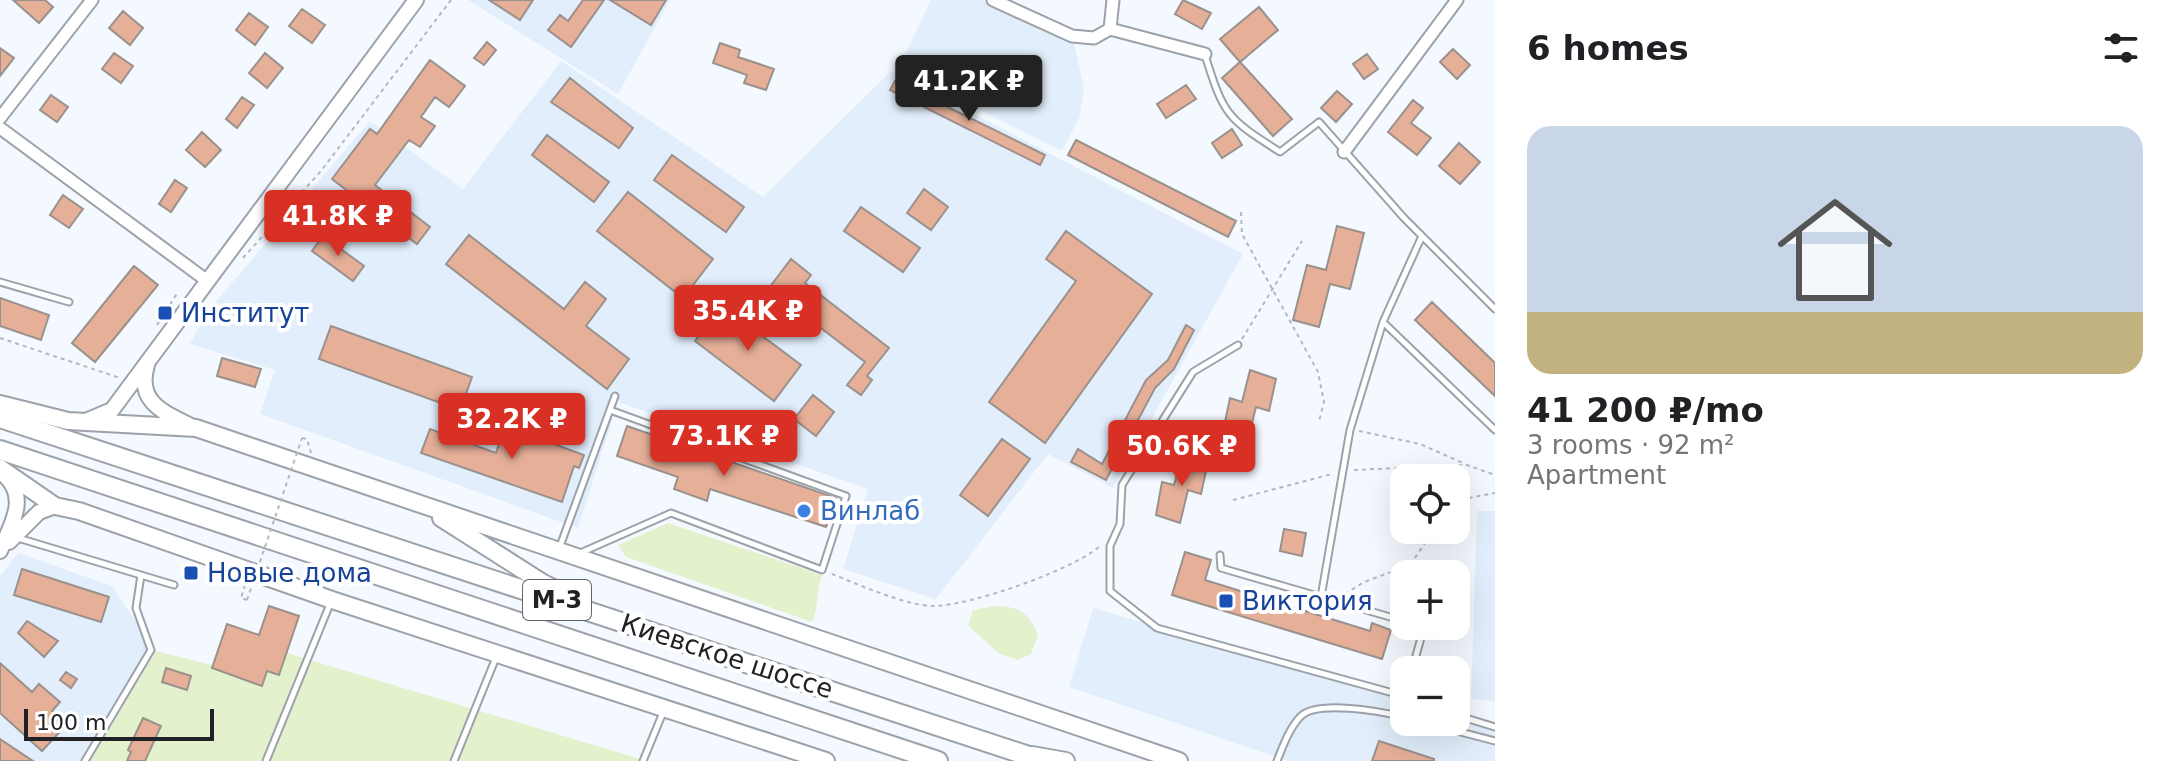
<!DOCTYPE html>
<html lang="en">
<head>
<meta charset="utf-8">
<style>
	body { margin:0; font-family:"DejaVu Sans",sans-serif; background:#f2f2f2; color:#202124; height:100vh; display:flex; flex-direction:column; font-size:30px; white-space:nowrap }
	* { box-sizing:border-box; margin:0 }
	p { font-size:26px; color:#757577 }
	.icon { flex:none; width:44px; height:44px; fill:none; stroke:currentColor; stroke-width:2; stroke-linecap:round; stroke-linejoin:round }
	.map { position:relative; flex:1; overflow:hidden }
	.sheet { display:flex; flex-direction:column; background:#fff; width:680px }
	.sheet>* { flex:none }
	.fabs { position:absolute; left:1390px; top:464px; display:grid; gap:16px }
	.fabs a { display:grid; place-items:center; width:80px; height:80px; border-radius:16px; background:#fff; box-shadow:0 8px 32px #0002; font-size:40px }
	.scale { position:absolute; left:24px; bottom:20px; width:190px; box-sizing:border-box; padding-left:8px; border:4px solid #202225; border-top:0; font-size:22px; line-height:28px; white-space:nowrap; color:#202225; -webkit-text-stroke:6px #fff; paint-order:stroke }
	.price { position:absolute; translate:-50% -68px; padding:0 18px; border-radius:8px; background:#d93025; color:#fff; font-size:26px; line-height:52px; filter:drop-shadow(0 2px 4px #0008) }
	.price::after { content:''; position:absolute; left:50%; top:48px; width:24px; height:18px; margin-left:-12px; background:inherit; clip-path:polygon(0 0,100% 0,50% 100%) }
	.price.active { background:#222; color:#fff }
	ul { padding:0; list-style:none }
	li { display:grid; align-content:center; gap:16px; height:424px; padding:0 32px }
	li span { display:grid; place-items:center; height:248px; border-radius:24px; color:#555 }
	li>.icon { margin-inline-start:auto }
	span .icon { width:144px; height:144px; fill:#fffc; stroke-width:1 }
	li b { font-size:34px }
	h2 { display:flex; justify-content:space-between; align-items:center; height:96px; padding:0 32px; font-size:34px }
	main { display:flex; flex:1; min-height:0 }
	.map>svg:first-child { display:block }
</style>
</head>
<body>
<main>
<div class="map">
<svg width="1495" height="761" viewBox="0 0 1495 761">
	<rect width="100%" height="100%" fill="#f4f9ff"/>
	<path fill="#e2eefb" d="M468,0H670L618,94Z
		M931,0H983L1074,43L1084,89L1079,118L1062,151L898,69Z
		M561,61L763,197L891,71L1243,254L1113,488L1048,454L936,599L843,569L868,489L618,402L578,528L260,414L275,370L190,344L208,311L370,121L463,189Z
		M1477,511H1495V701L1471,699Z
		M18,553L112,586L156,651L90,761H0V576Z
		M1093,608L1404,699V722H1456V715L1495,726V761H1288L1069,687Z"/>
	<path fill="#e3f2cc" d="M668,523L822,575C816,592 819,606 812,622L626,557L618,545Z
		M995,606C1019,606 1029,613 1038,635L1031,654L1018,660L1000,654L968,626L973,610Z
		M156,651L220,667L280,651L647,761H90Z"/>
	<path fill="#e5af98" stroke="#9a918d" stroke-width="2" d="M13,0H45L53,7L39,23Z
		M489,0H533L520,20Z
		M583,0H604L571,47L548,30L560,15L568,21Z
		M610,0H666L651,25Z
		M1183,0L1211,13L1202,29L1175,14Z
		M1259,7L1278,30L1240,62L1220,39Z
		M302,9L325,25L312,43L289,26Z
		M123,11L143,28L130,45L109,28Z
		M249,13L268,27L255,45L236,30Z
		M487,42L496,50L484,65L474,58Z
		M720,43L740,50L738,57L774,69L766,90L744,83L747,75L713,63Z
		M0,48L14,58L0,76Z
		M1453,49L1470,65L1457,79L1440,62Z
		M114,53L133,66L121,83L102,69Z
		M265,53L283,68L267,88L249,73Z
		M1367,54L1378,69L1364,79L1353,64Z
		M430,60L465,86L449,107L435,97L421,117L435,126L420,147L409,140L375,185L430,227L417,244L332,179L370,129L377,134Z
		M1240,62L1292,119L1273,136L1222,78Z
		M570,78L633,128L619,148L551,102Z
		M895,81L1045,155L1040,165L890,90Z
		M1186,85L1196,99L1166,118L1157,104Z
		M1337,91L1352,104L1336,122L1321,108Z
		M51,95L68,107L57,122L40,110Z
		M242,97L254,105L237,128L226,119Z
		M1413,100L1423,108L1411,123L1431,138L1417,155L1388,132Z
		M1232,129L1242,145L1222,158L1212,143Z
		M202,132L221,150L205,167L186,150Z
		M547,135L609,182L594,202L532,155Z
		M1076,140L1236,221L1228,237L1068,155Z
		M1459,143L1480,162L1460,184L1439,166Z
		M672,155L744,207L726,232L654,180Z
		M175,180L187,188L171,212L159,204Z
		M924,189L948,207L931,230L907,213Z
		M628,192L713,259L683,298L597,231Z
		M63,195L83,209L69,228L50,215Z
		M861,207L920,248L903,272L844,231Z
		M1337,226L1364,233L1350,289L1330,284L1319,327L1293,320L1307,265L1326,270Z
		M1066,231L1152,294L1045,443L989,402L1076,281L1046,259Z
		M469,235L564,309L585,282L606,299L586,326L629,359L607,389L446,264Z
		M323,236L364,266L353,281L312,251Z
		M791,259L811,275L805,283L889,348L867,376L872,380L861,395L847,385L865,362L769,288Z
		M134,266L158,285L95,362L72,343Z
		M0,298L49,315L41,340L0,326Z
		M1432,302L1495,363V396L1415,320Z
		M721,305L801,365L774,401L695,341Z
		M1186,325L1194,330L1174,369L1155,388L1106,480L1071,462L1078,449L1102,464L1146,380L1168,360Z
		M331,326L472,377L460,410L319,359Z
		M222,358L261,369L255,387L217,376Z
		M1250,370L1276,379L1269,411L1256,407L1248,439L1223,431L1230,398L1242,402Z
		M813,395L834,412L816,436L794,419Z
		M505,426L584,455L579,468L574,466L562,502L421,453L430,429L496,453Z
		M627,426L836,498L826,527L710,489L707,501L674,489L678,477L617,456Z
		M1002,439L1030,459L988,516L960,495Z
		M1183,454L1208,462L1201,494L1188,490L1180,523L1156,515L1162,482L1174,485Z
		M1284,529L1306,533L1302,556L1280,551Z
		M1185,552L1211,560L1205,580L1370,631L1372,623L1391,630L1382,659L1172,595Z
		M22,569L109,597L101,622L14,595Z
		M269,606L299,616L279,675L267,671L262,686L212,668L227,624L259,635Z
		M27,621L58,641L44,657L18,633Z
		M0,663L32,692L39,684L60,702L52,711L67,724L42,751L0,713Z
		M166,668L191,676L187,690L162,682Z
		M66,672L77,679L71,688L60,680Z
		M143,718L161,726L145,761H127L131,752L128,750Z
		M0,739L33,761H0Z
		M1379,741L1434,759V761H1372Z"/>
	<g fill="none" stroke-linecap="round" stroke-linejoin="round">
		<g stroke="#9ca2a9" stroke-width="9">
			<path id="service" d="M1205,55C1224,116 1227,118 1280,152L1319,122L1404,218L1495,309
				M0,282L69,302
				M1383,322L1495,430
				M1238,345L1193,372L1122,485L1120,524L1110,546V591L1157,628L1404,696
				M18,538L174,585
				M559,549L615,396
				M578,554L671,513L822,570L846,496L610,410
				M1220,555L1221,568L1321,597
				M1404,621L1321,597L1350,430L1383,322L1422,236
				M1412,670L1424,627L1420,626
				M1456,715L1495,727
				M1422,722L1495,741
				M85,761L151,650L136,608L141,575
				M266,761L330,604
				M454,761L497,655
				M643,761L664,710
				M1277,761C1283,746 1289,729 1300,717C1316,699 1383,712 1404,717"/>
		</g>
		<g stroke="#9ca2a9" stroke-width="15">
			<path id="minor" d="M993,0L1072,36L1094,38L1110,29L1205,54
				M1110,29L1113,0
				M0,118L92,0
				M0,128L206,280
				M1344,152L1457,0"/>
		</g>
		<g stroke="#9ca2a9" stroke-width="18">
			<path id="tertiary" d="M147,365C136,402 163,412 191,426
				M88,420L112,410L416,0
				M9,542L39,512L55,506
				M0,551C11,525 30,497 3,474"/>
		</g>
		<g stroke="#9ca2a9" stroke-width="20">
			<path id="secondary" d="M0,404L68,421L196,428L1179,761
				M0,468L55,506L79,511L332,600L826,761
				M441,518L543,583L579,601
				M1032,755L1066,761"/>
		</g>
		<g stroke="#9ca2a9" stroke-width="22">
			<path id="trunk" d="M0,418L1044,761
				M0,450L938,761"/>
		</g>
		<path stroke="#b4b8bd" stroke-width="2" stroke-dasharray="4 4" stroke-linecap="butt" d="M1241,212L1242,234L1318,372L1324,402L1319,421
			M243,258L321,171L451,0
			M157,325L178,292
			M0,338L120,378
			M1242,339L1302,241
			M1359,431L1420,444L1463,463
			M302,438L307,439L311,453
			M1354,470L1467,465L1495,475
			M1233,500L1332,474
			M1456,507L1464,499L1495,493
			M832,574C857,584 907,606 933,606C970,606 1073,570 1100,546
			M245,585L241,598L247,600
			M1345,594L1364,582L1410,565L1434,530"/>
		<use href="#service" stroke="#fff" stroke-width="5"/>
		<use href="#minor" stroke="#fff" stroke-width="11"/>
		<use href="#tertiary" stroke="#fff" stroke-width="14"/>
		<use href="#secondary" stroke="#fff" stroke-width="16"/>
		<use href="#trunk" stroke="#fff" stroke-width="18"/>
		<path stroke="#b4b8bd" stroke-width="2" stroke-dasharray="4 4" stroke-linecap="butt" d="M247,600L302,438"/>
	</g>
	<g fill="#1a4fb4" stroke="#fff" stroke-width="3">
		<rect x="157" y="305" width="16" height="16" rx="4"/>
		<rect x="183" y="565" width="16" height="16" rx="4"/>
		<rect x="1218" y="593" width="16" height="16" rx="4"/>
	</g>
	<circle fill="#3f7fe0" stroke="#fff" stroke-width="3" cx="804" cy="511" r="8"/>
	<g text-anchor="middle" stroke-width="8" stroke-linejoin="round" paint-order="stroke">
		<rect fill="#fff" stroke="#636466" stroke-width="2" x="523" y="580" width="68" height="40" rx="6"/>
		<g font-size="24" font-weight="bold" fill="#202225">
			<text x="557" y="608">М-3</text>
		</g>
		<g font-size="26" fill="#164399" stroke="#fff" text-anchor="start">
			<text x="181" y="322">Институт</text>
			<text x="207" y="582">Новые дома</text>
			<text x="1242" y="610">Виктория</text>
		</g>
		<g font-size="26" fill="#366cbe" stroke="#fff" text-anchor="start">
			<text x="820" y="520">Винлаб</text>
		</g>
		<g font-size="26" fill="#202225" stroke="#fff">
			<text transform="translate(727 656) rotate(18)" y="9">Киевское шоссе</text>
		</g>
	</g>
</svg>
<div class="fabs">
<a><svg class="icon" aria-label="locate" viewBox="0 0 24 24"><circle cx="12" cy="12" r="6"/><path d="M12 2v4M12 18v4M2 12h4M18 12h4"/></svg></a>
<a>+</a>
<a>−</a>
</div>
<div class="scale">100 m</div>
<b class="price active" style="left:969px;top:123px">41.2K ₽</b>
<b class="price" style="left:338px;top:258px">41.8K ₽</b>
<b class="price" style="left:748px;top:353px">35.4K ₽</b>
<b class="price" style="left:512px;top:461px">32.2K ₽</b>
<b class="price" style="left:724px;top:478px">73.1K ₽</b>
<b class="price" style="left:1182px;top:488px">50.6K ₽</b>
</div>
<section class="sheet">
<h2>6 homes<svg class="icon" aria-label="filters" viewBox="0 0 24 24"><path d="M4 7h16M4 17h16"/><circle cx="9" cy="7" r="2"/><circle cx="15" cy="17" r="2"/></svg></h2>
<ul>
<li><span style="background:linear-gradient(#c9d6e8 75%,#c2b280 0)"><svg class="icon" aria-label="home" viewBox="0 0 24 24"><path d="M3 11l9-7 9 7M6 9v11h12V9"/></svg></span><div><b>41 200 ₽/mo</b><p>3 rooms · 92 m²</p><p>Apartment</p></div></li>
</ul>
</section>
</main>
</body>
</html>
